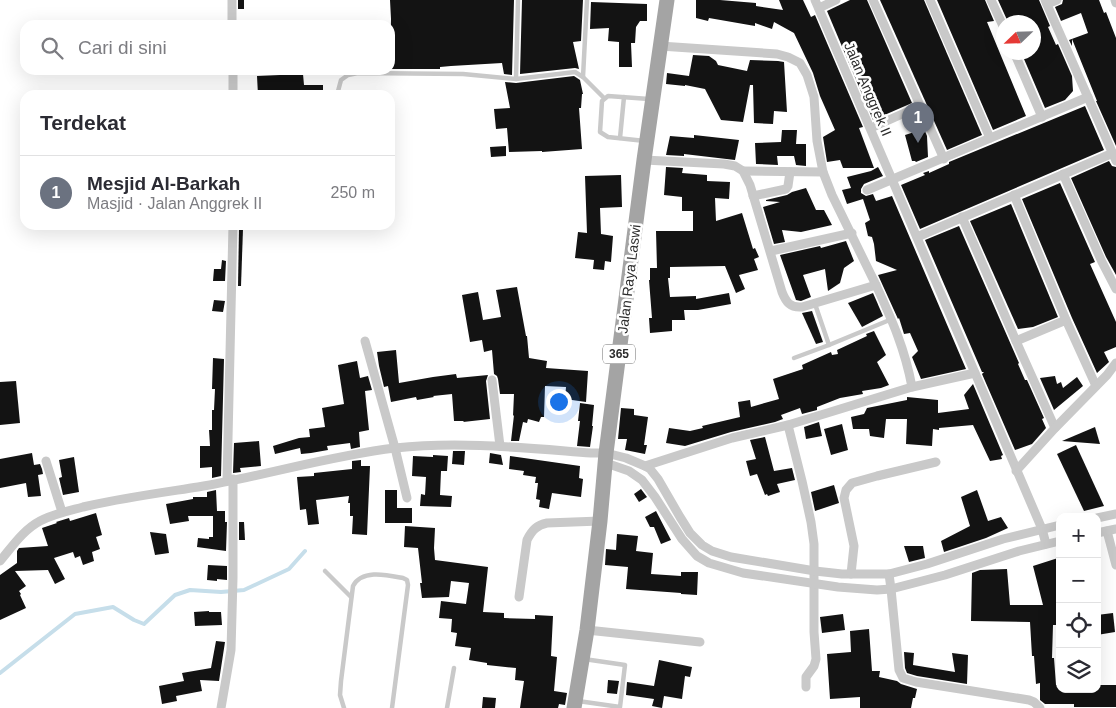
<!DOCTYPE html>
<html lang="id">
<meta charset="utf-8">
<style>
:root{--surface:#fff;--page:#f7f7f7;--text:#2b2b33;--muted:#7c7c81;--line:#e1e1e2;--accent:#0f766e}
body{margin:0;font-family:Helvetica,sans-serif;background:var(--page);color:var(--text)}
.controls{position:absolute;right:15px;bottom:15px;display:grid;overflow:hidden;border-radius:10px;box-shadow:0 5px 20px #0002}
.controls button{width:45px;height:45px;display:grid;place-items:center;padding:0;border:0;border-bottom:1px solid var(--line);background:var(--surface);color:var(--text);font:25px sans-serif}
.compass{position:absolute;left:996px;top:15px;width:45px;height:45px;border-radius:50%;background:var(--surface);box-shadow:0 5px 20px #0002;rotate:247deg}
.you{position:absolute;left:558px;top:401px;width:18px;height:18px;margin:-12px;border:4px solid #fff;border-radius:50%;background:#1a73e8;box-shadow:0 0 0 8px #1a73e833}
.badge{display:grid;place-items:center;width:32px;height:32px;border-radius:50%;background:var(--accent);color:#fff;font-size:16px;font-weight:700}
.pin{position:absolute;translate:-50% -41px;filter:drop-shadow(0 1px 2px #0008)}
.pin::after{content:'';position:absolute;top:26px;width:18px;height:15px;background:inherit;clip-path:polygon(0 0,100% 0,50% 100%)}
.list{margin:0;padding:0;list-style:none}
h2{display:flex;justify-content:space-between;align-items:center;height:65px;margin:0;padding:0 20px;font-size:21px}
h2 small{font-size:16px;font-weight:400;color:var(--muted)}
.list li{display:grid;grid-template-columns:32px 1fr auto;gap:15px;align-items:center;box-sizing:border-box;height:75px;padding:0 20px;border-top:1px solid var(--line)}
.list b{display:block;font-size:19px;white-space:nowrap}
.list p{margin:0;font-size:16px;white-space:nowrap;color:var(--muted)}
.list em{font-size:16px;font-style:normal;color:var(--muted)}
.icon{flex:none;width:28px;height:28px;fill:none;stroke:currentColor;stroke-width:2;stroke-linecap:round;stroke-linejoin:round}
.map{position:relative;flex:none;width:1116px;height:708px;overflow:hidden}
.search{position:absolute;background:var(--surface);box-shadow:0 5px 20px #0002;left:20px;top:20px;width:375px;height:55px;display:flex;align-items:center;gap:12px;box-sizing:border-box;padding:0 18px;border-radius:15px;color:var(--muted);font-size:19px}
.panel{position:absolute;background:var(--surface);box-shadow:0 5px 20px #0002;left:20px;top:90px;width:375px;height:140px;border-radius:15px}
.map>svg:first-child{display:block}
</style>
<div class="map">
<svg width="1116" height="708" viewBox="0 0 1116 708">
<rect width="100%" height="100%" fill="#fff"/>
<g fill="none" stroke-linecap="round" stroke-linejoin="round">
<!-- stream -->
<polyline stroke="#c6deea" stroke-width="4" points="0,673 75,614 113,607 134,620 144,624 175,595 190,590 221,592 244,590 289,569 305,551"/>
</g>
<!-- building -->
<g fill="#131313">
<rect x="238" y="0" width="6" height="9"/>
<polygon points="390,0 514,0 512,75 504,74 502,63 451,66 440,67 440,69 390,69 391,19"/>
<polygon points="522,0 583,0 581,41 573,42 579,69 575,68 520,74"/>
<polygon points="696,0 720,0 756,3 756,6 783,10 779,0 803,0 811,17 815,15 863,127 859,128 874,168 843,168 840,160 827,162 823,137 835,130 820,96 813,73 794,33 774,22 772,29 755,23 755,26 709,18 708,21 696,18"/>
<polygon points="850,0 867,0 912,103 873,120 827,11"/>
<polygon points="880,0 924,0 982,135 947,150"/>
<polygon points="937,0 985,0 994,21 987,22 1026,116 993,130"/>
<polygon points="998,0 1039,0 1050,26 1048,27 1056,45 1058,44 1072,76 1073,91 1065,100 1045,108 1021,52 1034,52 1034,22 1008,22"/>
<polygon points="1063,0 1099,0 1104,13 1106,12 1116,38 1116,146 1096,101 1097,101 1072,39 1072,46 1069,40 1088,33 1081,13 1061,21 1055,7 1062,4"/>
<polygon points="591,2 647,4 647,21 640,21 636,27 635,43 631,43 632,67 619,67 619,42 608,41 609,28 590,29"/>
<polygon points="693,55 709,56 716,61 718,65 747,71 750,60 778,61 784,62 787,112 774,111 773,124 754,123 753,85 750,85 743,122 721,120 705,89 685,85 685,86 666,84 667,73 689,76"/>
<polygon points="303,74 304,85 323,85 323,95 258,95 257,76"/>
<polygon points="574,76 580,80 583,94 582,94 581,108 579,108 582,149 542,152 542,151 509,152 507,128 496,129 494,109 510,108 505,82 516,83"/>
<polygon points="1085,106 1104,150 920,229 901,185 925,175 923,173 929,171 929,173 949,164 949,162"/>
<polygon points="924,129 927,136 928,157 916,162 915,161 912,161 905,135"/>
<polygon points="782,130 797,130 796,144 806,144 806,166 796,165 794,156 777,156 778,165 756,164 755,143 781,142"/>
<polygon points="694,135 739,140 735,160 684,154 684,156 666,155 670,136 694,138"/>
<polygon points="506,146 506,156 491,157 490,147"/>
<polygon points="1109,161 1112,166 1116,167 1116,275 1106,257 1071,178"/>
<polygon points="666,167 683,168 682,173 707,175 707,181 730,182 729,199 715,198 716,221 742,213 753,249 755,248 759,257 754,259 758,270 739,275 745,289 736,293 725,266 670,267 670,278 668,278 670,297 696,296 696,299 729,293 731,304 698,310 684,310 685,320 672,320 672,331 650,333 649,318 652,318 649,280 650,280 650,268 657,268 656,231 693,231 693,211 682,211 682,197 664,195"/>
<polygon points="878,167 883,176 864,184 861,189 861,193 866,196 873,194 876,201 892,196 966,369 921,379 912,357 918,351 910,333 904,334 899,318 898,319 878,275 897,270 876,261 874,244 872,237 868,236 865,223 870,220 863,199 847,204 842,190 851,188 847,177 871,171"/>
<polygon points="621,175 622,207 600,208 601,234 613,236 611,262 605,261 604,270 593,269 594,260 575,258 578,232 587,233 585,176"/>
<polygon points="1060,183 1095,262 1090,264 1116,322 1116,347 1104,352 1109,362 1097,373 1072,318 1022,199"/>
<polygon points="806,188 816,210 824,210 832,225 801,232 782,230 785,242 774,244 763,207 780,202 766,201 766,200 787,195 792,192"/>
<polygon points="1011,204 1058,317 1033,327 1018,329 970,221"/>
<polygon points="959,226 1019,363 1018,364 1025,380 1027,380 1044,418 1042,419 1046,428 1032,444 1015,450 982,374 984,372 982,372 925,240"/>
<polygon points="239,229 243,229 241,286 238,286"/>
<polygon points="846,241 854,261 844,268 840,283 828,291 825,269 803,275 811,297 801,301 796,300 780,255 820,246 821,248"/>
<polygon points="222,260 226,261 225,281 213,281 214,269 221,269"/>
<polygon points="517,287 526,336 527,336 529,358 547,361 546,368 588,371 586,402 565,399 566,387 545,386 544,417 541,417 539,422 528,419 527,423 523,422 519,441 511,441 514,415 513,416 514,394 500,394 498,379 497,376 494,374 492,350 484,352 482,340 470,342 462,295 478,292 483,320 501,317 496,290"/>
<polygon points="873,293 883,316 862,327 848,303"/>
<polygon points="214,300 225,301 223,312 212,311"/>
<polygon points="812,311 823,342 816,344 802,313"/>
<polygon points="874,331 886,355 877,362 889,385 881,388 862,391 863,394 840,398 817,407 817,410 802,414 800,408 781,415 783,419 775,422 731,432 685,446 666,443 669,428 690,431 703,428 702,426 740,417 738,402 750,400 751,407 779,399 773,379 803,369 802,365 831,352 832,355 838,354 837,350 867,336 866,334"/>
<polygon points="396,350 399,383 433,377 456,374 457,378 488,375 486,381 490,419 463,422 464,421 454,421 452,394 433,396 434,397 417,400 416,397 391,402 388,386 384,387 379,366 377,352"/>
<polygon points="213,358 224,359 221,476 212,478 212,467 200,468 200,446 210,446 209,430 212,430 212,410 214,410 215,389 212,389"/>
<polygon points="357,361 360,378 368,376 372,390 365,391 369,430 359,432 360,447 351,449 350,443 327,446 328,450 311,453 301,454 300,448 275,454 273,446 299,438 310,437 309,429 325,427 322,408 344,404 338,365"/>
<polygon points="1055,376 1057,384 1061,382 1063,388 1077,377 1083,386 1054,410 1040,378"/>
<polygon points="16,381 20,423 0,425 0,382"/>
<polygon points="973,384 1003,455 1001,456 1002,459 990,461 973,425 939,428 939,430 933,429 932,446 906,444 907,419 886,419 884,438 870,436 869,429 853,429 851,417 864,414 867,408 907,400 907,397 938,400 938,413 969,409 964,395"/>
<polygon points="580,403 594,405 592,426 593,426 590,447 577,446 580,421 578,421"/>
<polygon points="621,408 634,409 634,415 648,417 644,445 647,445 645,454 625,450 627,439 618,439"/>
<polygon points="819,422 822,436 806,439 804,427"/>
<polygon points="842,424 848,450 831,455 824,429"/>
<polygon points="1095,427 1100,444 1062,441"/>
<polygon points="765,437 774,471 792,468 795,480 777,484 780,492 768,496 767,494 765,495 757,474 750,476 746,461 756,459 750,440"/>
<polygon points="259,441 261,466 240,468 241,472 233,473 234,443"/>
<polygon points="1076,445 1104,506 1084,511 1057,454"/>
<polygon points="453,451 465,451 464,465 452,464"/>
<polygon points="32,453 34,465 40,464 42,469 43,474 38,475 41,496 28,497 26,483 0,488 0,459"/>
<polygon points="490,453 501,455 503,465 489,463"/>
<polygon points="433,455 448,456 447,471 441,471 440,495 452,496 451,507 420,506 421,494 425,495 426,477 412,476 413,456 433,457"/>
<polygon points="510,456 580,466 579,478 583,479 581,497 552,493 549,509 539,507 540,500 536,499 538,483 535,483 536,477 523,475 524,471 509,469"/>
<polygon points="74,457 79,492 63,495 59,478 62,477 59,460"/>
<polygon points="361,460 361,466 370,466 367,535 352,534 353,516 350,516 350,503 348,503 349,496 316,500 319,524 308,525 306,509 300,510 297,477 314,476 314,473 352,469 352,461"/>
<polygon points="834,485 839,503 815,511 811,492"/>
<polygon points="641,489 647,497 639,502 634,494"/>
<polygon points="216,490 217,511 225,511 225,522 227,522 226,551 197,547 198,538 209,539 209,537 213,537 213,516 188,516 189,521 170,524 166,504 193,499 193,497 207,497 207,492"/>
<polygon points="385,490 397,490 397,508 412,508 412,523 385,523"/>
<polygon points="977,490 988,521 1001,517 1008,528 986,538 944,552 941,541 970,526 961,497"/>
<polygon points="656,511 671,540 661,544 654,527 650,527 645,517"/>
<polygon points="96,513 102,535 96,537 100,549 92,552 94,561 83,565 80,556 75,558 73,552 54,558 65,579 55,584 48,570 15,571 26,586 19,591 21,594 20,595 26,608 0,620 0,575 17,563 17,551 19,548 48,546 42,528 57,523 56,522 69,518 70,521"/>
<polygon points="239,522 244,522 245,540 239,540"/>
<polygon points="405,526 435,528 434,548 435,560 488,567 483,612 504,613 504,618 535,619 535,615 553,616 551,656 557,657 554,691 567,693 565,705 559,704 558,708 520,708 524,681 515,680 516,668 487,665 487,663 469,660 471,648 455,646 457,633 451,632 452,619 439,618 441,601 466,604 469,583 451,581 449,597 422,598 420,583 422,583 418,548 404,547"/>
<polygon points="150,532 166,534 169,553 155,555"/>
<polygon points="617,534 638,536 636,551 653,553 651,574 681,576 681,572 698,572 697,595 681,594 681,593 626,589 628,567 605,565 606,549 616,550"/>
<polygon points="904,546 923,546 925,558 909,562"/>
<polygon points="1058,558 1060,570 1060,625 1053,625 1052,658 1054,658 1056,685 1060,685 1060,689 1097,689 1097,685 1116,685 1116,707 1074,707 1074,704 1045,704 1040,700 1040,683 1036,684 1034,656 1032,656 1030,622 971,621 972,573 980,570 1007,569 1010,605 1043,605 1033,566"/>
<polygon points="208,565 227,566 227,580 217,579 217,581 207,580"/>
<polygon points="209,611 209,612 221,612 222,625 195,626 194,612"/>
<polygon points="1113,613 1115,632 1097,635 1097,615"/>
<polygon points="843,614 845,630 822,633 820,617"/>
<polygon points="869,629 872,671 880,671 879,677 897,681 901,684 917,689 915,698 913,698 911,708 860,708 860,697 830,699 827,654 851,652 850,631"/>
<polygon points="216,641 225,642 219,681 200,680 202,691 176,696 177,701 162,704 159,686 184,681 182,673 211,668"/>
<polygon points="904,652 914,653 913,665 955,672 952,653 968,655 967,684 917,676 907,673 905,668"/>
<polygon points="659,660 692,667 690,677 685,676 682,699 664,696 662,708 652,706 654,699 626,695 627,682 654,686"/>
<polygon points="608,680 619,681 617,694 607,693"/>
<polygon points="483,697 496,698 495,708 482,708"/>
</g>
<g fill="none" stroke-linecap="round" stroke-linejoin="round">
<!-- service -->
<g stroke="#c9c9c9" stroke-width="4.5">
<polyline points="583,77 587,0"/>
<polyline points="516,79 518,0"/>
<polyline points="337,95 341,80 348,75 358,73 463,74 516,79 575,72 583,77 604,98"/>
<polyline points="620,138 624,97"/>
<polyline points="645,141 608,137 600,132 602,101 608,96 649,99"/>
<polyline points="815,304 829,345"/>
<polyline points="794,358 829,345 892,319"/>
<polyline points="325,571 351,597"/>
<polyline points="578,701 620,707 625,665 584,659"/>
<path d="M344,708l-4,-13 1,-14 12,-95c9,-17 34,-11 50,-8l4,2 1,5 -16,123"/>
<polyline points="447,708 454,668"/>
</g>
<!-- minor -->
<g stroke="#c9c9c9" stroke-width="9">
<polyline points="232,0 232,25"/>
<polyline points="815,0 1042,529 1046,544"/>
<polyline points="873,0 944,159"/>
<polyline points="930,0 990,138"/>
<polyline points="991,0 1004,28"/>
<polyline points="1045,0 1116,161"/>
<polyline points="1115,0 1116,3"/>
<polyline points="1047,4 1057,0"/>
<polyline points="819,8 836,0"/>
<polyline points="660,46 777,54 788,57 800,63 807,75 814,97 817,141 823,172 832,195 876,285"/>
<polyline points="1014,52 1042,117"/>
<polyline points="233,70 233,95"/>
<polyline points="871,128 920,106"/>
<path d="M644,160l80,4 11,2 8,5 7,14 32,107c4,10 8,16 20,15l74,-22c16,35 29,64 36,102l-124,38 -56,13 -87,28"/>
<polyline points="743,171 823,172"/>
<polyline points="1063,174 1102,262 1116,289"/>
<polyline points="867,190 1088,97"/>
<polyline points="1014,195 1066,320"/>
<polyline points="753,196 786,189 788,186 790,172"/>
<polyline points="962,217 1016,341 1066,320 1096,386"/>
<polyline points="917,237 1113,153"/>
<polyline points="771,251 852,233"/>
<polyline points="365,341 395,448 407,498"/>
<polyline points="1016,341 1055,428"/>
<polyline points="492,380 500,446"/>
<polyline points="912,387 975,373"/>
<polyline points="788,425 802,481 811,522 814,544 814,632 816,659 814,666 806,677 806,687"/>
<polyline points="46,461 62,512"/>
<polyline points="603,462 629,471 642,480 655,497 682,539 697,556 709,563 743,573 838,587 877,590 891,589 945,575 1019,551 1060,541"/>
<polyline points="1016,471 1055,428 1107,375 1116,363"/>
<polyline points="227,481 233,225"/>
<polyline points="1097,518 1116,514"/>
<polyline points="1107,531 1116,565"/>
<polyline points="1097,533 1116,529"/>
<path d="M0,561c12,-14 23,-31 40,-40 13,-7 28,-10 43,-14 38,-9 76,-14 115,-20 66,-11 130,-31 197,-39 65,-7 130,0 196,5h15l20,5 19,8 5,3 8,10 22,38 10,16 12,12 10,6 19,6 84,14 27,3h47l38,-10 76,-25 57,-14"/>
<polyline points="851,574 854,546 844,498 846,490 852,483 877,476 936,462"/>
<polyline points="889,574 891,589 899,670 903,678 916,682 1029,700 1034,702 1040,708"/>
<path d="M519,597l8,-57c5,-10 10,-15 20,-17l53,-2"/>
<polyline points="587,630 700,642"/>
<polyline points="221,708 231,650 233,578 233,479"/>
</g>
<!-- primary -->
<polyline stroke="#a4a4a4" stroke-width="15" points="574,708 587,630 600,521 606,453 644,160 667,0"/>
</g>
<g text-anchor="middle" stroke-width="5" stroke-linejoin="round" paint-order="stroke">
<!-- shield labels -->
<rect fill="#fff" stroke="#6b6b6b" stroke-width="1" x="603" y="344.5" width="32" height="19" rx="4"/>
<g font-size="12" font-weight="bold" fill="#2c2c2c">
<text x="619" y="358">365</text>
</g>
<!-- street labels -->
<g font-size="14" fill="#2c2c2c" stroke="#fff">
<text transform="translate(868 89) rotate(67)" y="5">Jalan Anggrek II</text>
<text transform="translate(629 279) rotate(-83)" y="5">Jalan Raya Laswi</text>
</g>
</g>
</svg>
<div class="controls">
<button>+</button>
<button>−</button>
<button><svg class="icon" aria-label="locate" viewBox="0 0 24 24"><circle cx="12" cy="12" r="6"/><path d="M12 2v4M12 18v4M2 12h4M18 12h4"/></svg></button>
<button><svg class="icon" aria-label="layers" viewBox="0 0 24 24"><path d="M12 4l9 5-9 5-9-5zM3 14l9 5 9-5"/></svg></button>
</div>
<svg class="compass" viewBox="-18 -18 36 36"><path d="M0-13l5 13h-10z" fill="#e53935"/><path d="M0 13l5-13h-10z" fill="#7c7c81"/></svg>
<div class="you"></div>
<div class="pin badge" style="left:918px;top:143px;background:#6b7280">1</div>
<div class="search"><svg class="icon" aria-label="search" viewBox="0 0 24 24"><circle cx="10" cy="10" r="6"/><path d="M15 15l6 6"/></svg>Cari di sini</div>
<section class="panel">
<h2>Terdekat<small></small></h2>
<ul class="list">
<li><span class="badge" style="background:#6b7280">1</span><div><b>Mesjid Al-Barkah</b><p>Masjid · Jalan Anggrek II</p></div><em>250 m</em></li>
</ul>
</section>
</div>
